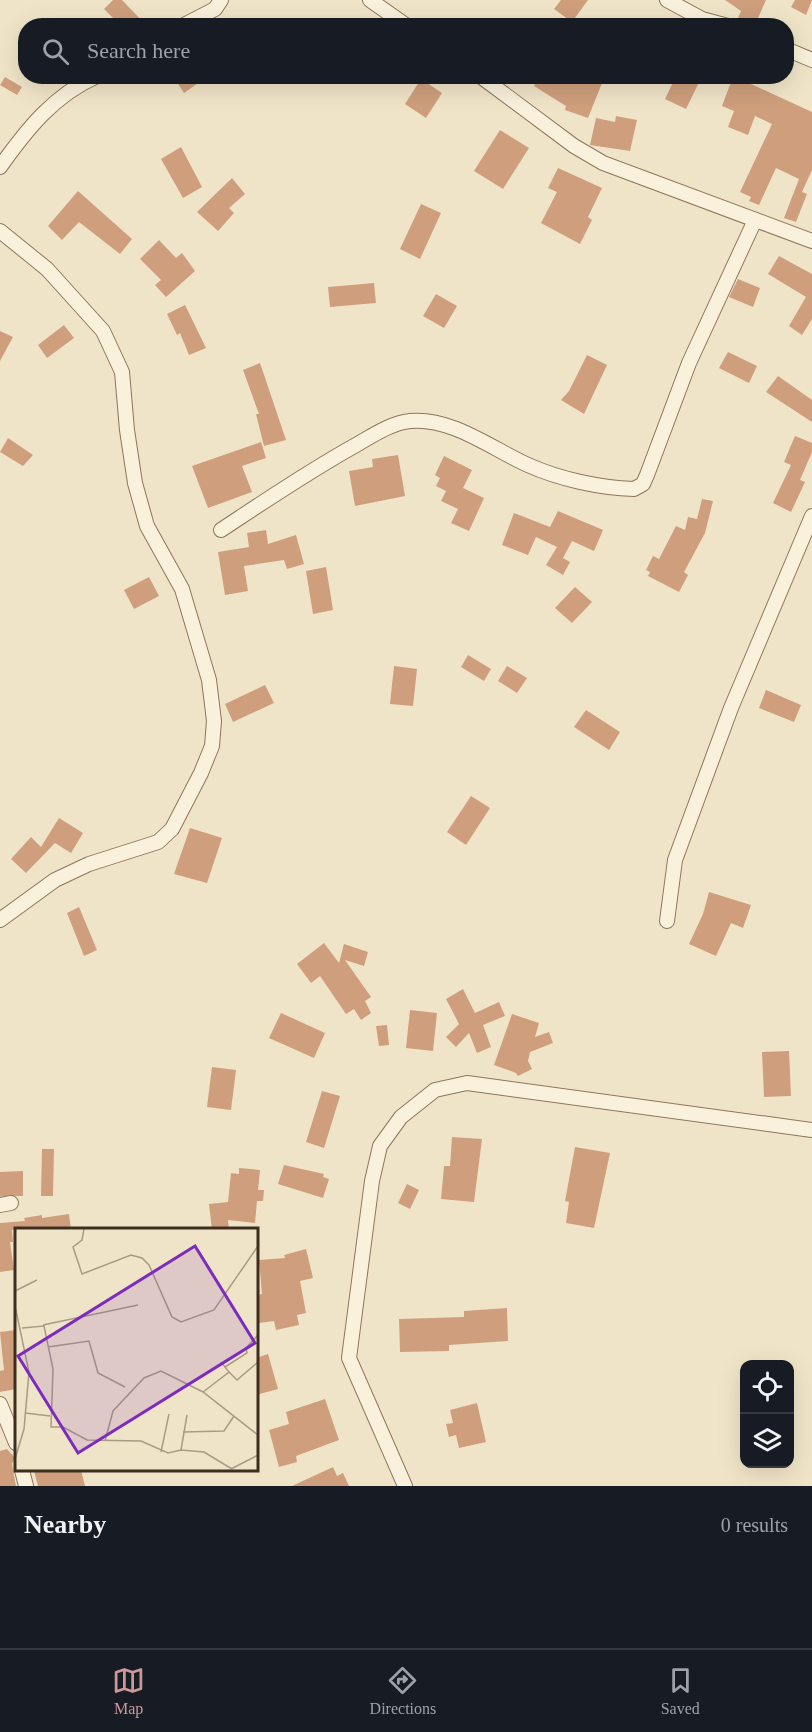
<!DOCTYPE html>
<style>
:root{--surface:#171b24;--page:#242831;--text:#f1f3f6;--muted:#9ea1a6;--line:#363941;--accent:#cc999b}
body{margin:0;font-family:"Times New Roman",serif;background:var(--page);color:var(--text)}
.controls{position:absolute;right:18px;bottom:18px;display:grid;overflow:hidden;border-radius:12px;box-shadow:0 6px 24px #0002}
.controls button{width:54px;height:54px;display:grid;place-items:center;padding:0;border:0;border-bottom:2px solid var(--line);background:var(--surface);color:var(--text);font:30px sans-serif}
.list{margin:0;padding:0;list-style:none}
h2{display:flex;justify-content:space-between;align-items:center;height:78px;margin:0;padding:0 24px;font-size:26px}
h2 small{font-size:20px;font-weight:400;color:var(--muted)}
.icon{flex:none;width:33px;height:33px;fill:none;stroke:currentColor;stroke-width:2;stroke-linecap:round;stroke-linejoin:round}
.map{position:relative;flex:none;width:812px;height:1486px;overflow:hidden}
.search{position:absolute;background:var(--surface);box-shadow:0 6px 24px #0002;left:18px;right:18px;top:18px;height:66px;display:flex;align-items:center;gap:15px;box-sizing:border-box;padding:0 21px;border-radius:24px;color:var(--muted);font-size:22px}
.sheet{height:162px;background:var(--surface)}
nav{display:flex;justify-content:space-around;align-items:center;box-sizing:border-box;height:84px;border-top:2px solid var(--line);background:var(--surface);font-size:16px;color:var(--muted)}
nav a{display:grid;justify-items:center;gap:3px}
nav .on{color:var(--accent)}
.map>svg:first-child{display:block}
</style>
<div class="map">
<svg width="812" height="1486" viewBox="0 0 812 1486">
<rect width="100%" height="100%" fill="#f0e4c8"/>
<!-- building -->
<g fill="#cf9f7d">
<polygon points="113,0 122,0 147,26 121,26 104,9"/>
<polygon points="561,0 588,0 572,22 554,9"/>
<polygon points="725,0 766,0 755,25 738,18 741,11"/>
<polygon points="795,0 812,0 806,15 791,7"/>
<polygon points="173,76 208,76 184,93"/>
<polygon points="540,76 586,76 602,83 588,118 565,110 566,106 534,86"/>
<polygon points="676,76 702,76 686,109 665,99"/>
<polygon points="742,76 754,76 751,84 812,112 812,170 802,192 807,194 796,222 784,218 799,179 776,168 759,205 749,201 751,197 740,192 772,124 755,116 748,135 728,127 734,111 722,106 733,77 741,80"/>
<polygon points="5,77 22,87 17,95 0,85"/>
<polygon points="421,79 442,93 426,118 405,104"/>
<polygon points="616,116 637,120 630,151 590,145 596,118 615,122"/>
<polygon points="500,130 529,148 503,189 474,171"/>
<polygon points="181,147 202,187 183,198 161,159"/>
<polygon points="558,168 602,188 588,217 592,220 580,244 541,223 557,192 548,188"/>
<polygon points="232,178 245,194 229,208 234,213 218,231 197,212"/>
<polygon points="78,191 132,239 120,254 79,222 62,240 48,226"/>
<polygon points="421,204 441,213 420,259 400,249"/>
<polygon points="159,240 176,258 182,253 195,271 166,297 155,285 161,280 140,259"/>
<polygon points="779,256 812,274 812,319 802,335 789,326 806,297 768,274"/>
<polygon points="738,279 760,288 753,307 729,297"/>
<polygon points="374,283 376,303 330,307 328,287"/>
<polygon points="436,294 457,306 444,328 423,316"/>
<polygon points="185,305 206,348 189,355 180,333 177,335 167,314"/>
<polygon points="64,325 74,338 47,358 38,345"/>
<polygon points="0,331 13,337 0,361"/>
<polygon points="728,352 757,366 749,383 719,368"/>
<polygon points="587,355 607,365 584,414 561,400 569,391"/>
<polygon points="260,363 286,440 264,446 256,414 259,414 243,370"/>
<polygon points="778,376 812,400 812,422 766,392"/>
<polygon points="795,436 812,443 812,452 800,480 805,482 791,512 773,503 791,465 784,462"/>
<polygon points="8,438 33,455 23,466 0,452"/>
<polygon points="261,442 266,458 242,466 252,492 208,508 192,466"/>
<polygon points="398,455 405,496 355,506 349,471 373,467 372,459"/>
<polygon points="444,456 472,470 463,488 484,498 469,531 451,523 458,509 441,501 446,491 436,486 440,478 435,475"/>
<polygon points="702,499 713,501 705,533 684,572 688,575 679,592 648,576 650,572 646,570 653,556 659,559 676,526 685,530 688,517 697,519"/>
<polygon points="558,511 603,530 594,551 572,541 563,558 570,562 563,575 546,565 557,547 536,537 528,555 502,545 514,513 550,527"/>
<polygon points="266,530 268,544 296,535 304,564 287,569 284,560 244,566 248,591 225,595 218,552 249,547 247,533"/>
<polygon points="326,567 333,610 313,614 306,571"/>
<polygon points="149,577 159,596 134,609 124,590"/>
<polygon points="575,587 592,602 572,623 555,608"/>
<polygon points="468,655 491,669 484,681 461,667"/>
<polygon points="394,666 417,669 413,706 390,704"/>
<polygon points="507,666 527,678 517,693 498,681"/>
<polygon points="265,685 274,703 233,722 225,704"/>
<polygon points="766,690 801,705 794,722 759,708"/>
<polygon points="586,710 620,732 609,750 574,727"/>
<polygon points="471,796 490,808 466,845 447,832"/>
<polygon points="59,818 83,833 71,853 55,843 26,873 11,859 31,837 41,847"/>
<polygon points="190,828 222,838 207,883 174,874"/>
<polygon points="709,892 751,905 743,928 731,923 716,956 689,944 703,914"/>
<polygon points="79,907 97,950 84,956 67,913"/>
<polygon points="324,943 339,963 344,944 368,952 364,966 345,960 371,997 365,1001 371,1013 361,1020 354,1009 346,1014 320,976 311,983 297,964"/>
<polygon points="463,989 475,1013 499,1002 505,1016 483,1025 491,1047 477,1053 469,1033 456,1047 446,1037 459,1024 446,999"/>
<polygon points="410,1010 437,1013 433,1051 406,1048"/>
<polygon points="281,1013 325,1033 314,1058 269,1038"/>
<polygon points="512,1014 539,1023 535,1037 549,1032 553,1043 530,1052 528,1061 532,1069 518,1076 516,1073 494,1065"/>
<polygon points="387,1025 389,1045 379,1046 376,1026"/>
<polygon points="789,1051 791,1096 764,1097 762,1052"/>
<polygon points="212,1067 236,1070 231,1110 207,1107"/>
<polygon points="322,1091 340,1096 324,1148 306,1142"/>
<polygon points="452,1137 482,1139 474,1202 441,1199 444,1166 450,1166"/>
<polygon points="575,1147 610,1153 594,1228 566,1223 569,1202 565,1201"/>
<polygon points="42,1149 54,1149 53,1196 41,1196"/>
<polygon points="284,1165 324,1174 323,1177 329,1179 323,1198 278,1184"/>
<polygon points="239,1168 260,1170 258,1190 264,1190 263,1201 257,1201 255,1223 228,1220 229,1230 212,1230 209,1204 228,1202 231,1173 239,1174"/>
<polygon points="23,1171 23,1196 0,1196 0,1172"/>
<polygon points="407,1184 419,1190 410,1209 398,1203"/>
<polygon points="69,1214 71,1230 12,1230 13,1242 10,1242 14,1270 0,1272 0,1223 25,1221 24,1218 42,1215 42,1218"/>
<polygon points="306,1249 313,1278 300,1281 306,1313 297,1315 299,1325 276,1330 274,1321 259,1323 256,1295 262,1294 259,1260 285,1258 284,1255"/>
<polygon points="507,1308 508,1341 449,1345 449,1351 400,1352 399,1319 464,1317 464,1311"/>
<polygon points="16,1330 16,1389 0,1392 0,1371 4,1370 0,1332"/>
<polygon points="268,1354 278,1389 256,1395 256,1358"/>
<polygon points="325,1399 339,1440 296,1456 297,1462 279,1467 269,1430 289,1424 286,1412"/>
<polygon points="477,1403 486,1442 459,1448 456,1435 449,1437 446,1424 453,1423 450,1410"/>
<polygon points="7,1449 15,1458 12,1464 16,1486 0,1486 0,1451"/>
<polygon points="333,1467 337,1476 343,1473 349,1486 292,1486"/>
<polygon points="42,1470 81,1470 85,1486 38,1486 34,1471"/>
</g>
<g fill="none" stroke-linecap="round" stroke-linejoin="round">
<defs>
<g id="minor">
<polyline points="370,0 407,26"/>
<polyline points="667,0 702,19 728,26"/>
<polyline points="182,26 215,9 221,0"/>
<polyline points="786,49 812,60"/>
<polyline points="480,76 574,146 603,163 812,241"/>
<path d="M0,167c27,-38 54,-72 97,-91"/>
<polyline points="0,231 47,269 103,331 122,372 127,430 135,483 147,526 182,589 209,680 214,721 212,746 201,773 172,829 158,842 89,864 55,880 0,920"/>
<path d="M221,530c44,-29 88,-59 135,-85 16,-9 35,-22 54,-24 42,-4 82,28 118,44 31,14 72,23 106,24l9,-5 4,-9 42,-112 66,-143"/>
<polyline points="667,921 675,860 731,708 812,516"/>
<polyline points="0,1205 11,1203"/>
<polyline points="0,1404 16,1443"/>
<polyline points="22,1470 26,1486"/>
<polyline points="405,1486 349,1358 372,1181 380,1146 401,1117 435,1090 467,1083 812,1130"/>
</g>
</defs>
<!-- minor casing -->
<use href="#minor" stroke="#8d765c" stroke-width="16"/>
<!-- minor -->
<use href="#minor" stroke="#faf1dc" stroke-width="14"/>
</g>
<!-- overview -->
<g transform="translate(15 1228)">
<rect width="243" height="243" fill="#f0e4c8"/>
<path fill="none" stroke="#a89b85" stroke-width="1.5" d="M69,1l-2,11 -9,7 9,27 49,-19 11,3 7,7 23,52 9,5 33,-12 44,-64M0,63l22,-11M0,78l14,66 -5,57 -9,30M28,97l95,-20M7,100l22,-2 9,43 -2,58h12l24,13 54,1 27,12 13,-3 23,2 28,17M33,119l41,-6 9,32 27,14M210,139l22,-14 -1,-5 12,-13M214,144l8,8 21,-18M188,164l26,-20 -8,-10M10,185l25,3M168,204l41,-1 10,-15M90,213l8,-30 31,-33 17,-7 42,21 55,43M166,222l6,-35M146,224l8,-38M216,241l27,-14"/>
<path fill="#7b2cbf" fill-opacity="0.15" stroke="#7b2cbf" stroke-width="3" d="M180,18l60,97 -177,110 -60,-97z"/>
<rect width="243" height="243" fill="none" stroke="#3d2e20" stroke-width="3"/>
</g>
</svg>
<div class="controls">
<button><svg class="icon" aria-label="locate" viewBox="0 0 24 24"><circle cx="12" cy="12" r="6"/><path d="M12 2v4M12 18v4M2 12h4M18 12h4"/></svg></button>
<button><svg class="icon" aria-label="layers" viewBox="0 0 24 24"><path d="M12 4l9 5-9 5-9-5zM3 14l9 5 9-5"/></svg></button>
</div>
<div class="search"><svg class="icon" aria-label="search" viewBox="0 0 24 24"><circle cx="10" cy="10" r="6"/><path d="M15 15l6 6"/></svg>Search here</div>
</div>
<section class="sheet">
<h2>Nearby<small>0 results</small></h2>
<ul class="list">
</ul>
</section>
<nav>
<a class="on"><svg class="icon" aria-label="map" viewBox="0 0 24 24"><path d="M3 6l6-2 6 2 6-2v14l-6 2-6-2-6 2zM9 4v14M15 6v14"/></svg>Map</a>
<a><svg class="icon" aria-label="directions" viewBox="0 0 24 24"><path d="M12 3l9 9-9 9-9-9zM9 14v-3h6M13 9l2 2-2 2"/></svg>Directions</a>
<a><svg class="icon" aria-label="saved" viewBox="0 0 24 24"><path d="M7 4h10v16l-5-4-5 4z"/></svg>Saved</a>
</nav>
